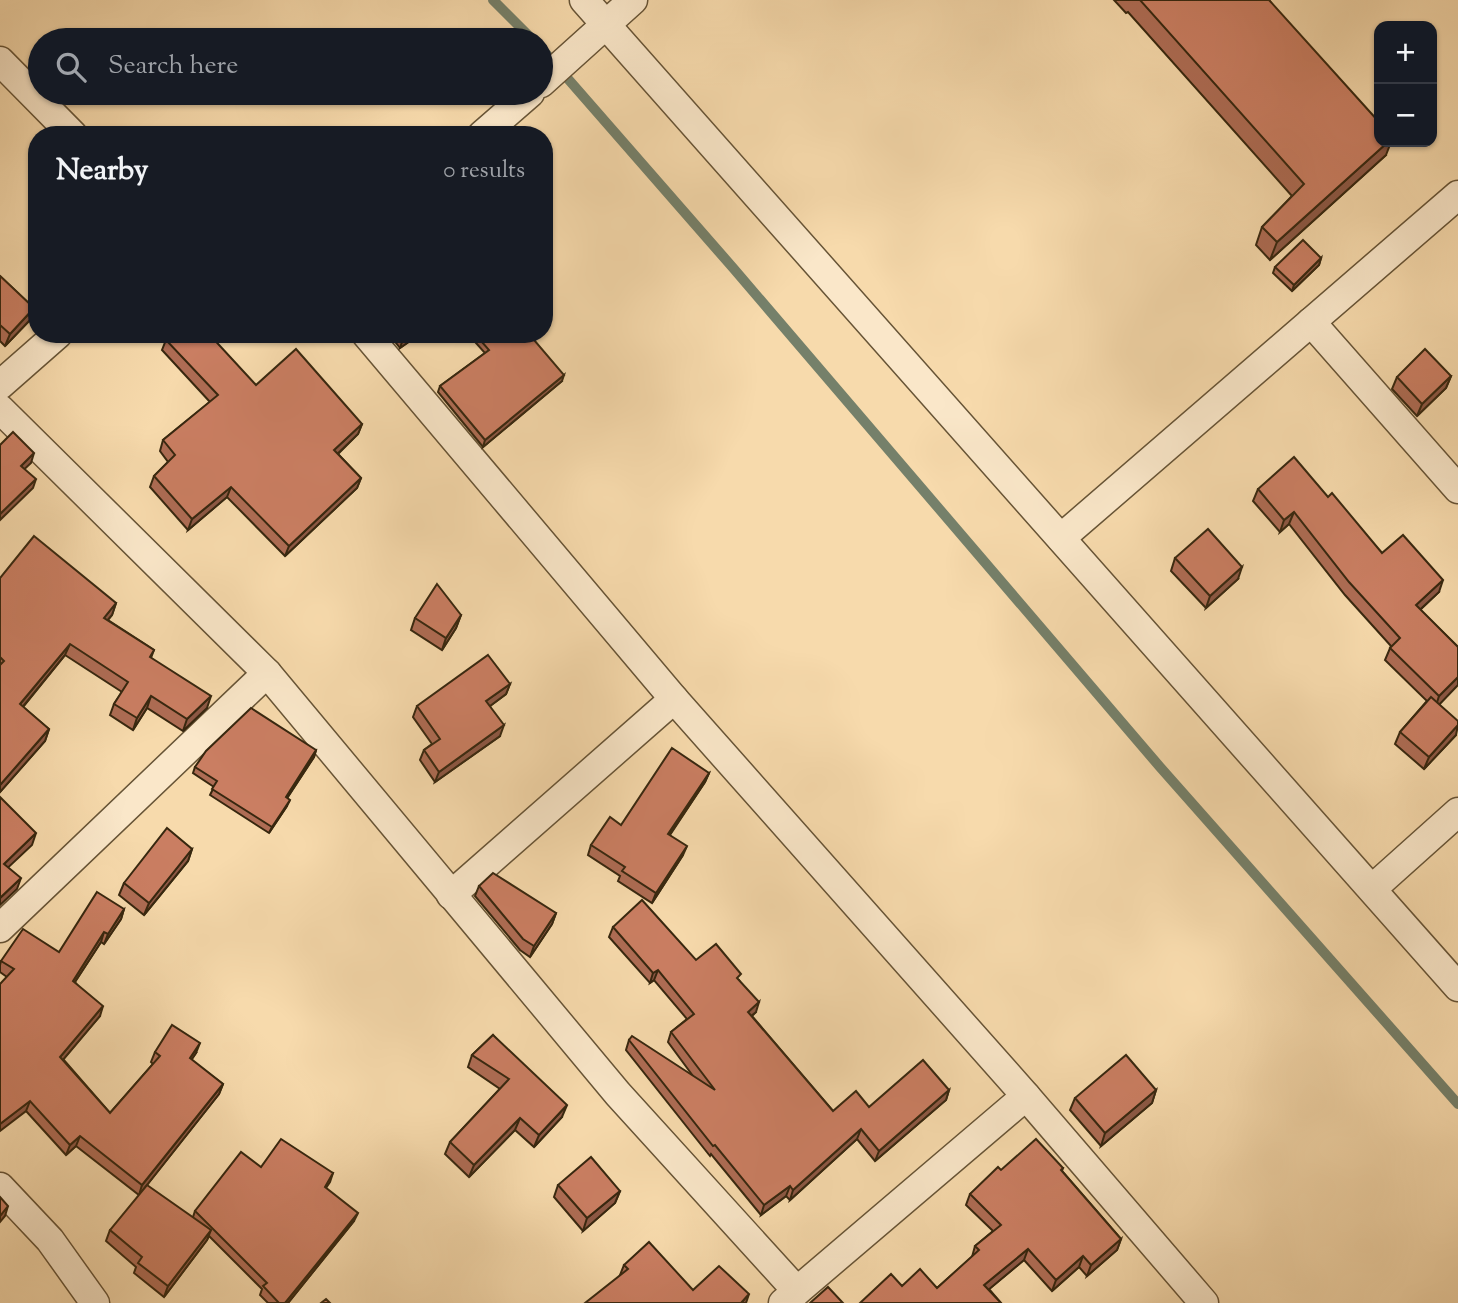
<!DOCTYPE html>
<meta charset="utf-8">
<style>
:root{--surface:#171b24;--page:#242831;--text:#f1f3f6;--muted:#9ea1a6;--line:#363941}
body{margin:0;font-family:"Sorts Mill Goudy",serif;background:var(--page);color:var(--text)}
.controls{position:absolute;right:21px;top:21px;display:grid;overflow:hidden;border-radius:14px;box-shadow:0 2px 5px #0004}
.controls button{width:63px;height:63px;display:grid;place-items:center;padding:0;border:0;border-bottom:2px solid var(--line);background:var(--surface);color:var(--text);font:35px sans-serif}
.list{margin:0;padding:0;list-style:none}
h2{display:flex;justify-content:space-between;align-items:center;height:91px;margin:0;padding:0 28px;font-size:30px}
h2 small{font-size:23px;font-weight:400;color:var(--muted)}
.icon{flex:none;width:38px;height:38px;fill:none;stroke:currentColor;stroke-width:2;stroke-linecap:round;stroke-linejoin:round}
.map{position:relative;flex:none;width:1458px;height:1303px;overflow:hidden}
.search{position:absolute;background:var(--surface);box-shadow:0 2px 5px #0004;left:28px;top:28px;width:525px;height:77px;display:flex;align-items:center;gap:18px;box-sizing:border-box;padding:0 24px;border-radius:38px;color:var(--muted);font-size:26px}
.panel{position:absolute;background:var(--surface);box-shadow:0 2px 5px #0004;left:28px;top:126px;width:525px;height:217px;border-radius:28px}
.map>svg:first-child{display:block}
</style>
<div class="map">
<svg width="1458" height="1303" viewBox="0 0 1458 1303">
<rect width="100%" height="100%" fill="#f7daac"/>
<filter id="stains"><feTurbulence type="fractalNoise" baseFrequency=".00286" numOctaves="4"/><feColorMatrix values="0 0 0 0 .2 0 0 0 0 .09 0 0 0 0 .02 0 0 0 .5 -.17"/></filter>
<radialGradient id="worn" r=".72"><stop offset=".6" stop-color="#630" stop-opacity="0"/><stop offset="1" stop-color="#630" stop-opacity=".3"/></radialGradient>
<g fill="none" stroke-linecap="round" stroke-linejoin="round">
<!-- stream -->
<g stroke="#75806a" stroke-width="10">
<polyline points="493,0 533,40"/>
<polyline points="541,48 734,269 1160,767 1458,1104"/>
</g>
<defs>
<g id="minor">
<polyline points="584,0 1458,987"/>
<polyline points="0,61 73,135"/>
<polyline points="541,83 633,0"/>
<polyline points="482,135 530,93"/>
<polyline points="1311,322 1458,489"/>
<polyline points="366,334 674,699 1026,1096 1204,1303"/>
<polyline points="0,385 58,334"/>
<polyline points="0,409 267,673 618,1094 797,1291"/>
<polyline points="1061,538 1458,195"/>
<polyline points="1372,889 1458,812"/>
<polyline points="451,895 674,699"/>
<polyline points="0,928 267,673"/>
<polyline points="0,1187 50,1240 95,1303"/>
<polyline points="783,1303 1026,1096"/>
</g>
</defs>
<!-- minor casing -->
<use href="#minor" stroke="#675436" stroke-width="31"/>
<!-- minor -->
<use href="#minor" stroke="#fae7c9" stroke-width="28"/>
</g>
<!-- wall -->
<g fill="#ae6c54" stroke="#37270f" stroke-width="2">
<polygon points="1114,0 1269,0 1386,155 1270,260 1256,245 1262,227 1292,196 1128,12 1126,13"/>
<polygon points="1321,258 1319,265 1292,291 1273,273 1275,267"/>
<polygon points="0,276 34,308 30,320 5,346 0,341"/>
<polygon points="389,334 420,334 400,348"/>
<polygon points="468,334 529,334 562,381 483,447 438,392 440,386 485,353"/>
<polygon points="166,340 256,385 362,424 358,434 338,454 361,478 357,488 285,556 227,497 188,530 150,487 154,476 168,462 160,451 163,440 210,402 162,350"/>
<polygon points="1451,376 1446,388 1417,416 1392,389 1397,377"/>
<polygon points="1258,489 1328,497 1382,553 1439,592 1420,610 1458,647 1439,704 1456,735 1424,769 1395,744 1400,732 1427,701 1385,660 1391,646 1345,595 1289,524 1280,532 1253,501"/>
<polygon points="1175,558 1238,579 1206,608 1171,571"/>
<polygon points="0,578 116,603 112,615 108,620 154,650 151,658 207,708 183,731 147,708 133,730 110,715 114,704 122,692 65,655 23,707 49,729 45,741 0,792"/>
<polygon points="461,615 456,628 442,650 411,630 415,618"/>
<polygon points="510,684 506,694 490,706 500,736 435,782 420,760 424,750 432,744 413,717 417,706"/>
<polygon points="316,750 314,757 287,798 287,806 269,833 210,795 214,787 193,773 195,767"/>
<polygon points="709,773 705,782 670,835 683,855 652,903 618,881 620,876 588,855 591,845 621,825"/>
<polygon points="192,849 188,861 144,915 119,895 124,883"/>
<polygon points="479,886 556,913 552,924 530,957 520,950 475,896"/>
<polygon points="124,909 121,919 104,944 101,942 75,982 100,1016 63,1059 110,1113 153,1064 151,1062 155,1052 196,1053 191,1060 223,1084 219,1094 139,1195 76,1146 66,1155 26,1111 7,977 0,972 0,965 1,961 59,952"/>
<polygon points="613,927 696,960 739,980 756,1012 752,1016 833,1111 869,1107 949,1090 946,1100 875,1161 857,1139 790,1200 786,1196 761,1215 711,1154 710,1156 626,1050 629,1040 693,1076 668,1042 671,1032 687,1019 654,980 650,983 609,937"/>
<polygon points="493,1035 562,1117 534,1147 515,1130 469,1177 445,1154 450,1142 500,1089 468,1067 472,1055"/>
<polygon points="1156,1090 1152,1103 1101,1146 1070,1110 1075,1098"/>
<polygon points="261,1167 333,1173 330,1182 326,1188 354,1221 288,1303 268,1303 260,1295 262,1289 209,1236 207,1240 164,1297 134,1273 136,1267 106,1241 110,1230 193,1217 195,1211"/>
<polygon points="1063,1168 1062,1171 1121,1239 1117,1250 1087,1276 1079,1267 1052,1291 1024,1260 989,1289 1001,1303 902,1286 937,1288 972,1257 975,1246 993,1231 966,1205 970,1194 1001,1170"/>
<polygon points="558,1185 620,1191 615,1203 583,1231 554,1197"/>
<polygon points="624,1265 693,1290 620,1275"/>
</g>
<!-- shaded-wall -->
<g fill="#8d5845" stroke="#37270f" stroke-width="2">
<polygon points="1388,142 1391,142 1386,155 1270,260 1277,242"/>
<polygon points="1321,258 1319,265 1292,291 1294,285"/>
<polygon points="34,308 30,320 5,346 10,334"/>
<polygon points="413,334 420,334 400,348 402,342"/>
<polygon points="564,375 562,381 483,447 485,440"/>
<polygon points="1451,376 1446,388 1417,416 1422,404"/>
<polygon points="362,424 358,434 330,461 334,450"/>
<polygon points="34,453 31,463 17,476 21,466"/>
<polygon points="361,478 357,488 285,556 289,546"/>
<polygon points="36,479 33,488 0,520 0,514"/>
<polygon points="231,487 227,497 188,530 192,519"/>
<polygon points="1294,512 1289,524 1280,532 1284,520"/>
<polygon points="1242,567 1238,579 1206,608 1210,596"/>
<polygon points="1443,580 1439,592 1411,618 1416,605"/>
<polygon points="116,603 112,615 100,629 104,618"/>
<polygon points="461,615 456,628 442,650 446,638"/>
<polygon points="70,644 65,655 16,715 20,704"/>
<polygon points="1458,677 1458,685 1435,709 1439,696"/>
<polygon points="510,684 506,694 482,712 486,701"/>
<polygon points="151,696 147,708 133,730 137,718"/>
<polygon points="211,696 207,708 183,731 187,719"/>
<polygon points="504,725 500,736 435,782 439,772"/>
<polygon points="1458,725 1456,735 1424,769 1429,757"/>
<polygon points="49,729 45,741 0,792 0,785"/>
<polygon points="316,750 314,757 284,803 286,797"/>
<polygon points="709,773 705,782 664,843 668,834"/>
<polygon points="290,800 287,806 269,833 272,827"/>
<polygon points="36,833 32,845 0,875 4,864"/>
<polygon points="687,846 683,855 652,903 656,893"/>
<polygon points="192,849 188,861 144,915 149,903"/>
<polygon points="21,878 17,889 0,905 0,898"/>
<polygon points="124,909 121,919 104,944 108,934"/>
<polygon points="556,913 552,924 530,957 534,946"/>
<polygon points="104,932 101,942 69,991 73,981"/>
<polygon points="658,970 654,980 650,983 653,973"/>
<polygon points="759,1002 756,1012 745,1021 748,1012"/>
<polygon points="103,1006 100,1016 57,1067 60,1057"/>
<polygon points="200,1043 196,1053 186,1068 190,1058"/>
<polygon points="223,1084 219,1094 139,1195 142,1185"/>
<polygon points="949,1090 946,1100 875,1161 879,1151"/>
<polygon points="1156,1090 1152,1103 1101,1146 1105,1133"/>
<polygon points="30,1101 26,1111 0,1131 0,1124"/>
<polygon points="567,1105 562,1117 534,1147 539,1135"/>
<polygon points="520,1118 515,1130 469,1177 474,1165"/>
<polygon points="861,1129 857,1139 790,1200 793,1190"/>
<polygon points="80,1136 76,1146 66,1155 70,1145"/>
<polygon points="790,1186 786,1196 761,1215 764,1205"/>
<polygon points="620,1191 615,1203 583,1231 587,1218"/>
<polygon points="8,1206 5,1216 0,1222 0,1216"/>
<polygon points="358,1213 354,1221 288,1303 285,1303"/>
<polygon points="211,1230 207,1240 164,1297 168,1286"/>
<polygon points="1121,1239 1117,1250 1087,1276 1091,1265"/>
<polygon points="1028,1249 1024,1260 981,1296 984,1285"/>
<polygon points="1083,1256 1079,1267 1052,1291 1056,1280"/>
<polygon points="749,1294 746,1303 741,1303"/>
</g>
<!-- building -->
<g fill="#ca7e62" stroke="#37270f" stroke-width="2">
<polygon points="1140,0 1269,0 1379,122 1379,142 1388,142 1277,242 1262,227 1304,184"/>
<polygon points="1303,240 1321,258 1294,285 1275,267"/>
<polygon points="0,276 34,308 10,334 0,325"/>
<polygon points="171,334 209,334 256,385 296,349 362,424 334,450 361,478 289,546 231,487 192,519 154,476 175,455 163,440 218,395 166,340"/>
<polygon points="396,334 413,334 402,342"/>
<polygon points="475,334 529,334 564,375 485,440 440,386 489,350"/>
<polygon points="1425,349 1451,376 1422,404 1397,377"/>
<polygon points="13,432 34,453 21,466 36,479 0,514 0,445"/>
<polygon points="1294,457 1328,497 1332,493 1382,553 1403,535 1443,580 1416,605 1458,647 1458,677 1439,696 1390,648 1400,638 1349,582 1294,512 1284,520 1258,489"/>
<polygon points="1208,529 1242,567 1210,596 1175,558"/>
<polygon points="34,536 116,603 104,618 154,650 150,657 211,696 187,719 151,696 137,718 114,704 128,682 70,644 20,704 49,729 0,785 0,665 4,661 0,657 0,578"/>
<polygon points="437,584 461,615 446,638 415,618"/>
<polygon points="488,655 510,684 486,701 504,725 439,772 424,750 440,739 417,706"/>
<polygon points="1431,697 1458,721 1458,725 1429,757 1400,732"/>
<polygon points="251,708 316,750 286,797 290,800 272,827 212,789 217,781 195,767 206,751"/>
<polygon points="672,748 709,773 668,834 687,846 656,893 622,871 625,867 591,845 610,817 621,825"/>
<polygon points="0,797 36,833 4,864 21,878 0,898"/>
<polygon points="167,828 192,849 149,903 124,883"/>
<polygon points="493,873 556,913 534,946 523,939 479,886"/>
<polygon points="97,892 124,909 108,934 104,932 73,981 103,1006 60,1057 110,1113 160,1056 155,1052 172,1025 200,1043 190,1058 223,1084 142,1185 80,1136 70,1145 30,1101 0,1124 0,984 14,969 1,961 23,929 59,952"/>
<polygon points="642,900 696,960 716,944 741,974 737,978 759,1002 748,1012 833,1111 856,1091 869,1107 923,1060 949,1090 879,1151 861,1129 793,1190 790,1186 764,1205 715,1145 713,1146 629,1040 632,1036 715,1090 671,1032 694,1014 658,970 653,973 613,927"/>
<polygon points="493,1035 567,1105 539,1135 520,1118 474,1165 450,1142 509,1079 472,1055"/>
<polygon points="1126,1055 1156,1090 1105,1133 1075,1098"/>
<polygon points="281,1139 333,1173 325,1187 358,1213 285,1303 279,1303 263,1286 267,1283 195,1211 241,1152 261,1167"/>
<polygon points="1036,1139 1063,1168 1061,1170 1121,1239 1091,1265 1083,1256 1056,1280 1028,1249 984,1285 1001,1303 860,1303 891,1274 902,1286 920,1269 937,1288 979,1250 975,1246 1001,1225 970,1194 998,1167 1001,1170"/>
<polygon points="591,1157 620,1191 587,1218 558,1185"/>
<polygon points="147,1185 211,1230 168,1286 138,1263 142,1257 110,1230"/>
<polygon points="0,1197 8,1206 0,1216"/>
<polygon points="649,1242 693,1290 719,1266 749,1294 741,1303 585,1303 628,1269 624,1265"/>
<polygon points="828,1287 843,1303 810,1303"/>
<polygon points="326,1299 330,1303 321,1303"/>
</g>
<rect width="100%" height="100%" filter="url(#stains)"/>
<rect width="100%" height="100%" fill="url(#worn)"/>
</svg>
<div class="controls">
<button>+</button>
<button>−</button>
</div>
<div class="search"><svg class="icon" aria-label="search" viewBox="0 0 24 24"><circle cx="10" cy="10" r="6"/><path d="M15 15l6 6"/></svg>Search here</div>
<section class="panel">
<h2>Nearby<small>0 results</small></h2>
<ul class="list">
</ul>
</section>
</div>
